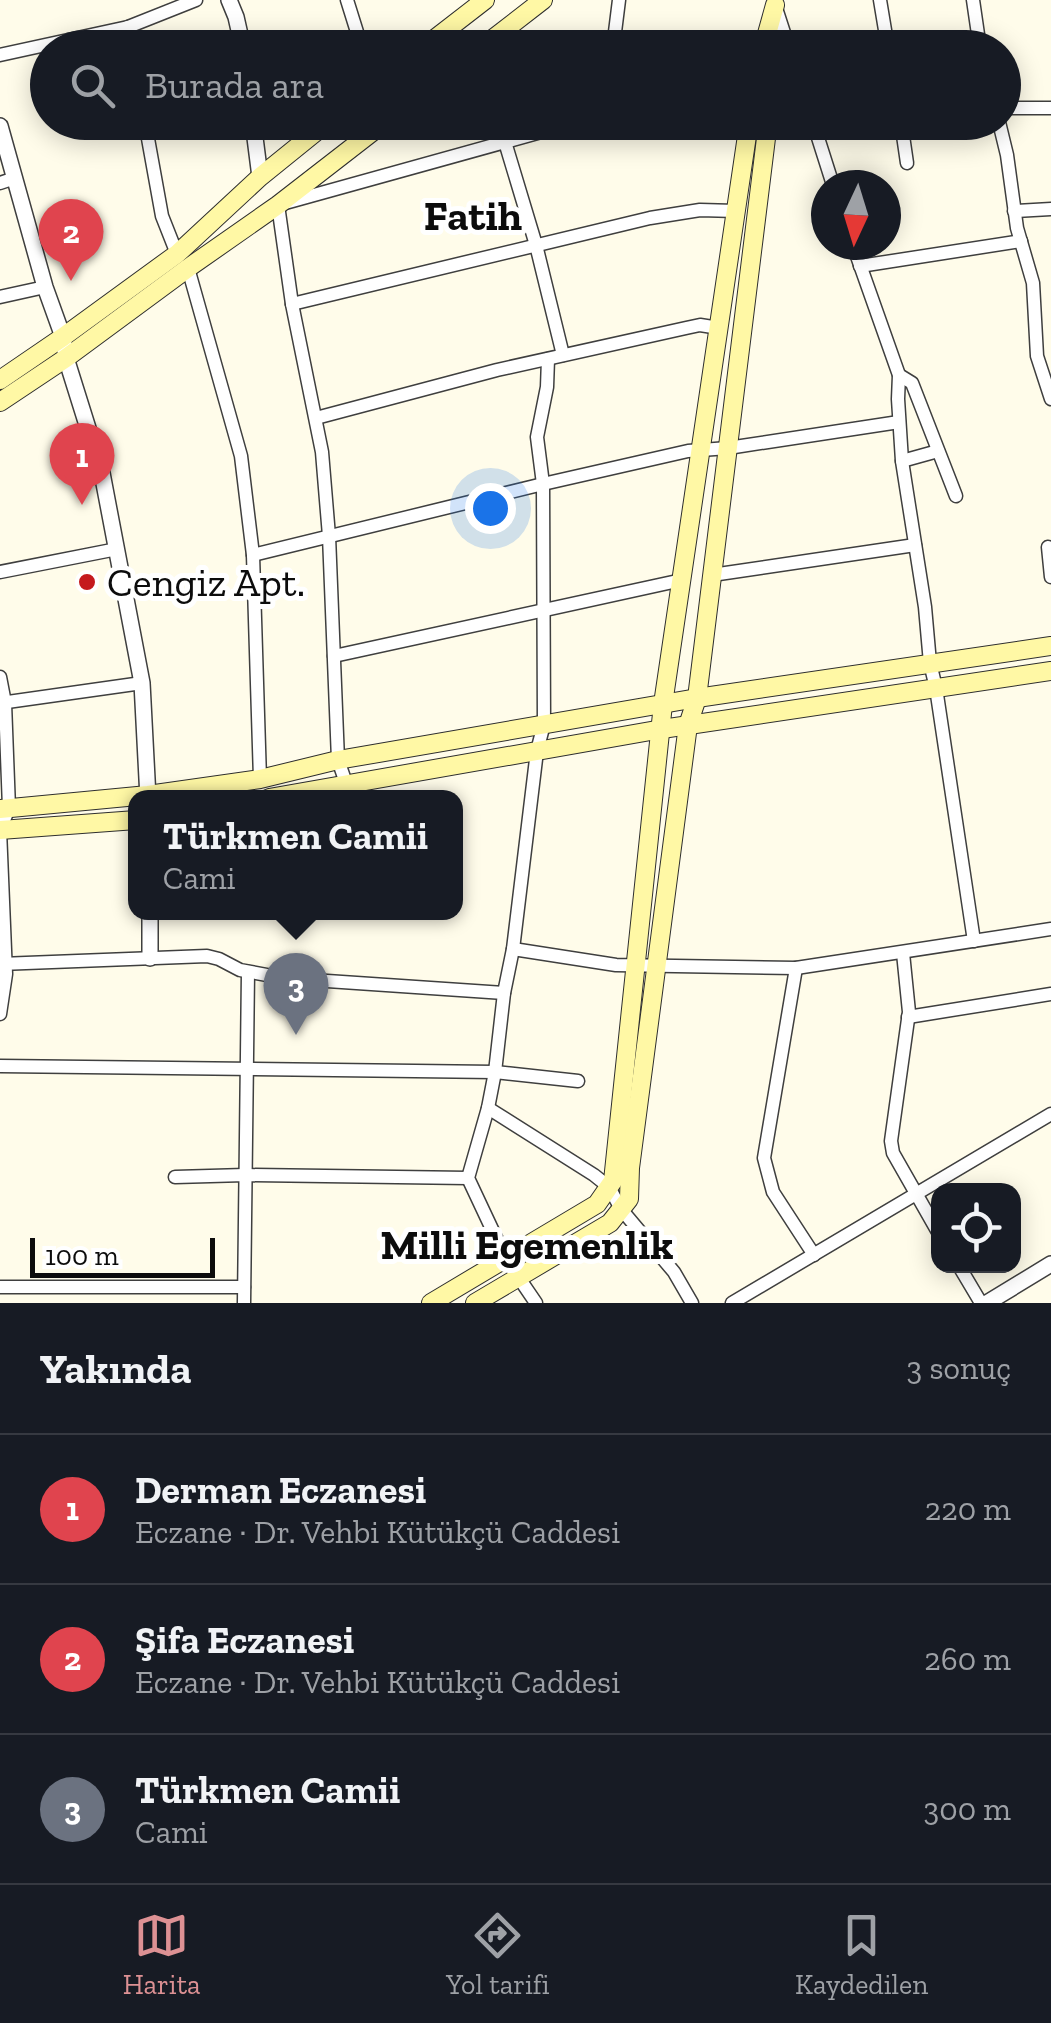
<!DOCTYPE html>
<html lang="tr">
<meta charset="utf-8">
<style>
:root{--surface:#171b24;--page:#20242c;--text:#f1f3f6;--muted:#9ea1a6;--line:#363941;--accent:#dd9194}
body{margin:0;font-family:"Zilla Slab",serif;background:var(--page);color:var(--text)}
.controls{position:absolute;right:30px;bottom:30px;display:grid;overflow:hidden;border-radius:20px;box-shadow:0 5px 25px #0003}
.controls button{width:90px;height:90px;display:grid;place-items:center;padding:0;border:0;border-bottom:2px solid var(--line);background:var(--surface);color:var(--text);font:50px sans-serif}
.compass{position:absolute;left:811px;top:170px;width:90px;height:90px;border-radius:50%;background:var(--surface);box-shadow:0 5px 25px #0003;rotate:184deg}
.scale{position:absolute;left:30px;bottom:25px;width:185px;box-sizing:border-box;padding-left:10px;border:5px solid #0c0c0c;border-top:0;font-size:28px;line-height:35px;white-space:nowrap;color:#0c0c0c;-webkit-text-stroke:8px #fff;paint-order:stroke}
.you{position:absolute;left:490px;top:508px;width:35px;height:35px;margin:-25px;border:8px solid #fff;border-radius:50%;background:#1a73e8;box-shadow:0 0 0 15px #1a73e833}
.badge{display:grid;place-items:center;width:65px;height:65px;border-radius:50%;background:var(--accent);color:#fff;font-size:32px;font-weight:700}
.pin{position:absolute;translate:-50% -82px;filter:drop-shadow(0 2px 5px #0008)}
.pin::after{content:'';position:absolute;top:52px;width:35px;height:30px;background:inherit;clip-path:polygon(0 0,100% 0,50% 100%)}
.popup{position:absolute;left:128px;top:790px;width:335px;height:130px;box-sizing:border-box;display:grid;place-content:center;border-radius:20px;background:var(--surface);filter:drop-shadow(0 2px 8px #0005);font-size:32px;white-space:nowrap;color:var(--muted)}
.popup b{font-size:38px;color:var(--text)}
.popup::after{content:'';position:absolute;left:50%;top:100%;margin-left:-20px;border:20px solid transparent;border-top-color:var(--surface)}
.list{margin:0;padding:0;list-style:none}
h2{display:flex;justify-content:space-between;align-items:center;height:130px;margin:0;padding:0 40px;font-size:42px}
h2 small{font-size:32px;font-weight:400;color:var(--muted)}
.list li{display:grid;grid-template-columns:65px 1fr auto;gap:30px;align-items:center;box-sizing:border-box;height:150px;padding:0 40px;border-top:2px solid var(--line)}
.list b{display:block;font-size:38px;white-space:nowrap}
.list p{margin:0;font-size:32px;white-space:nowrap;color:var(--muted)}
.list em{font-size:32px;font-style:normal;color:var(--muted)}
.icon{flex:none;width:55px;height:55px;fill:none;stroke:currentColor;stroke-width:2;stroke-linecap:round;stroke-linejoin:round}
.map{position:relative;flex:none;width:1051px;height:1303px;overflow:hidden}
.search{position:absolute;background:var(--surface);box-shadow:0 5px 25px #0003;left:30px;right:30px;top:30px;height:110px;display:flex;align-items:center;gap:25px;box-sizing:border-box;padding:0 35px;border-radius:55px;color:var(--muted);font-size:38px}
.sheet{height:580px;background:var(--surface)}
nav{display:flex;justify-content:space-around;align-items:center;box-sizing:border-box;height:140px;border-top:2px solid var(--line);background:var(--surface);font-size:28px;color:var(--muted)}
nav a{display:grid;justify-items:center;gap:5px}
nav .on{color:var(--accent)}
.map>svg:first-child{display:block}
</style>
<div class="map">
<svg width="1051" height="1303" viewBox="0 0 1051 1303">
<rect width="100%" height="100%" fill="#fffcea"/>
<g fill="none" stroke-linecap="round" stroke-linejoin="round">
<defs>
<g id="minor">
<polyline points="347,0 362,48"/>
<polyline points="880,0 888,48"/>
<polyline points="973,0 980,48"/>
<polyline points="776,8 789,48"/>
<polyline points="128,27 132,48"/>
<polyline points="613,48 619,0"/>
<polyline points="0,55 128,27 196,0"/>
<polyline points="1004,108 1051,108"/>
<polyline points="145,122 162,216 177,254"/>
<polyline points="499,122 536,245 563,355"/>
<polyline points="813,122 833,185"/>
<polyline points="901,122 907,163"/>
<polyline points="999,122 1007,155 1017,228 1033,283 1037,356 1051,399"/>
<polyline points="0,183 15,178"/>
<polyline points="1014,211 1051,209"/>
<polyline points="853,245 899,375 898,399 902,461 925,607 930,663 936,688 974,941"/>
<polyline points="860,266 1021,241"/>
<polyline points="188,268 241,456 253,555 260,779"/>
<polyline points="0,297 45,287"/>
<polyline points="292,304 650,218 700,210 736,211"/>
<polyline points="899,375 912,383 956,496"/>
<polyline points="316,418 497,370 686,328 700,325 719,328"/>
<polyline points="902,461 938,451"/>
<polyline points="1048,547 1051,577"/>
<polyline points="253,555 543,484 688,451 728,448 899,422"/>
<polyline points="0,572 117,549"/>
<polyline points="712,575 915,545"/>
<polyline points="334,656 682,580"/>
<polyline points="0,677 5,703 9,808 0,830 6,974 0,1014"/>
<polyline points="0,703 142,683"/>
<polyline points="346,783 338,760 329,536 322,452 292,304 278,205 577,122"/>
<polyline points="513,949 616,965 796,968 1051,929"/>
<polyline points="903,953 909,1012 891,1141 893,1153 938,1232"/>
<polyline points="0,964 207,956 219,959 240,970 283,978 504,993"/>
<polyline points="796,968 764,1158 773,1192 814,1255"/>
<polyline points="908,1017 1051,994"/>
<polyline points="0,1066 495,1072 578,1081"/>
<polyline points="488,1108 594,1175 609,1187 621,1209 674,1272 692,1303"/>
<polyline points="175,1177 245,1175 468,1178"/>
<polyline points="959,1266 981,1303"/>
<polyline points="0,1287 244,1287"/>
<polyline points="244,1303 248,972"/>
<polyline points="536,1303 506,1259 468,1178 488,1108 495,1072 504,993 513,949 537,751 544,724 543,484 537,437 547,387 548,359"/>
<polyline points="732,1303 1051,1114"/>
</g>
<g id="tertiary">
<polyline points="229,0 236,17 243,48"/>
<polyline points="253,122 260,177"/>
<polyline points="0,126 45,287 63,337 66,358 102,473 142,683 148,798"/>
<polyline points="150,958 150,912"/>
<polyline points="987,1303 1051,1264"/>
</g>
<g id="secondary">
<polyline points="423,48 485,0"/>
<polyline points="481,48 543,0"/>
<polyline points="763,48 775,5"/>
<polyline points="0,380 63,337 177,254 260,177 328,122"/>
<polyline points="0,402 66,358 188,268 278,205 385,122"/>
<polyline points="269,798 662,729 1051,671"/>
<polyline points="0,809 148,795 260,779 338,760 697,698 1051,646"/>
<polyline points="0,830 136,820"/>
<polyline points="431,1303 597,1204 613,1181 663,704 749,122"/>
<polyline points="475,1303 610,1223 629,1199 630,1168 688,725 697,698 768,122"/>
</g>
</defs>
<!-- minor casing -->
<use href="#minor" stroke="#3f3f3f" stroke-width="15"/>
<!-- tertiary casing -->
<use href="#tertiary" stroke="#3f3f3f" stroke-width="18"/>
<!-- secondary casing -->
<use href="#secondary" stroke="#2e2e2e" stroke-width="20"/>
<!-- minor -->
<use href="#minor" stroke="#fff" stroke-width="12"/>
<!-- tertiary -->
<use href="#tertiary" stroke="#fff" stroke-width="15"/>
<!-- secondary -->
<use href="#secondary" stroke="#fff8a5" stroke-width="18"/>
</g>
<!-- markers -->
<circle fill="#c51a1d" stroke="#fff" stroke-width="4" cx="87" cy="582" r="10"/>
<g text-anchor="middle" stroke-width="10" stroke-linejoin="round" paint-order="stroke">
<!-- poi labels -->
<g font-size="40" fill="#0c0c0c" stroke="#fff" text-anchor="start">
<text x="107" y="596">Cengiz Apt.</text>
</g>
<!-- neighbourhood labels -->
<g font-size="42" font-weight="bold" fill="#0c0c0c" stroke="#fff">
<text x="473" y="230">Fatih</text>
<text x="527" y="1259">Milli Egemenlik</text>
</g>
</g>
</svg>
<div class="controls">
<button><svg class="icon" aria-label="locate" viewBox="0 0 24 24"><circle cx="12" cy="12" r="6"/><path d="M12 2v4M12 18v4M2 12h4M18 12h4"/></svg></button>
</div>
<svg class="compass" viewBox="-18 -18 36 36"><path d="M0-13l5 13h-10z" fill="#e53935"/><path d="M0 13l5-13h-10z" fill="#9ea1a6"/></svg>
<div class="scale">100 m</div>
<div class="you"></div>
<div class="pin badge" style="left:82px;top:505px;background:#e0444e">1</div>
<div class="pin badge" style="left:71px;top:281px;background:#e0444e">2</div>
<div class="pin badge" style="left:296px;top:1035px;background:#6b7280">3</div>
<div class="popup"><b>Türkmen Camii</b>Cami</div>
<div class="search"><svg class="icon" aria-label="search" viewBox="0 0 24 24"><circle cx="10" cy="10" r="6"/><path d="M15 15l6 6"/></svg>Burada ara</div>
</div>
<section class="sheet">
<h2>Yakında<small>3 sonuç</small></h2>
<ul class="list">
<li><span class="badge" style="background:#e0444e">1</span><div><b>Derman Eczanesi</b><p>Eczane · Dr. Vehbi Kütükçü Caddesi</p></div><em>220 m</em></li>
<li><span class="badge" style="background:#e0444e">2</span><div><b>Şifa Eczanesi</b><p>Eczane · Dr. Vehbi Kütükçü Caddesi</p></div><em>260 m</em></li>
<li><span class="badge" style="background:#6b7280">3</span><div><b>Türkmen Camii</b><p>Cami</p></div><em>300 m</em></li>
</ul>
</section>
<nav>
<a class="on"><svg class="icon" aria-label="map" viewBox="0 0 24 24"><path d="M3 6l6-2 6 2 6-2v14l-6 2-6-2-6 2zM9 4v14M15 6v14"/></svg>Harita</a>
<a><svg class="icon" aria-label="directions" viewBox="0 0 24 24"><path d="M12 3l9 9-9 9-9-9zM9 14v-3h6M13 9l2 2-2 2"/></svg>Yol tarifi</a>
<a><svg class="icon" aria-label="saved" viewBox="0 0 24 24"><path d="M7 4h10v16l-5-4-5 4z"/></svg>Kaydedilen</a>
</nav>
